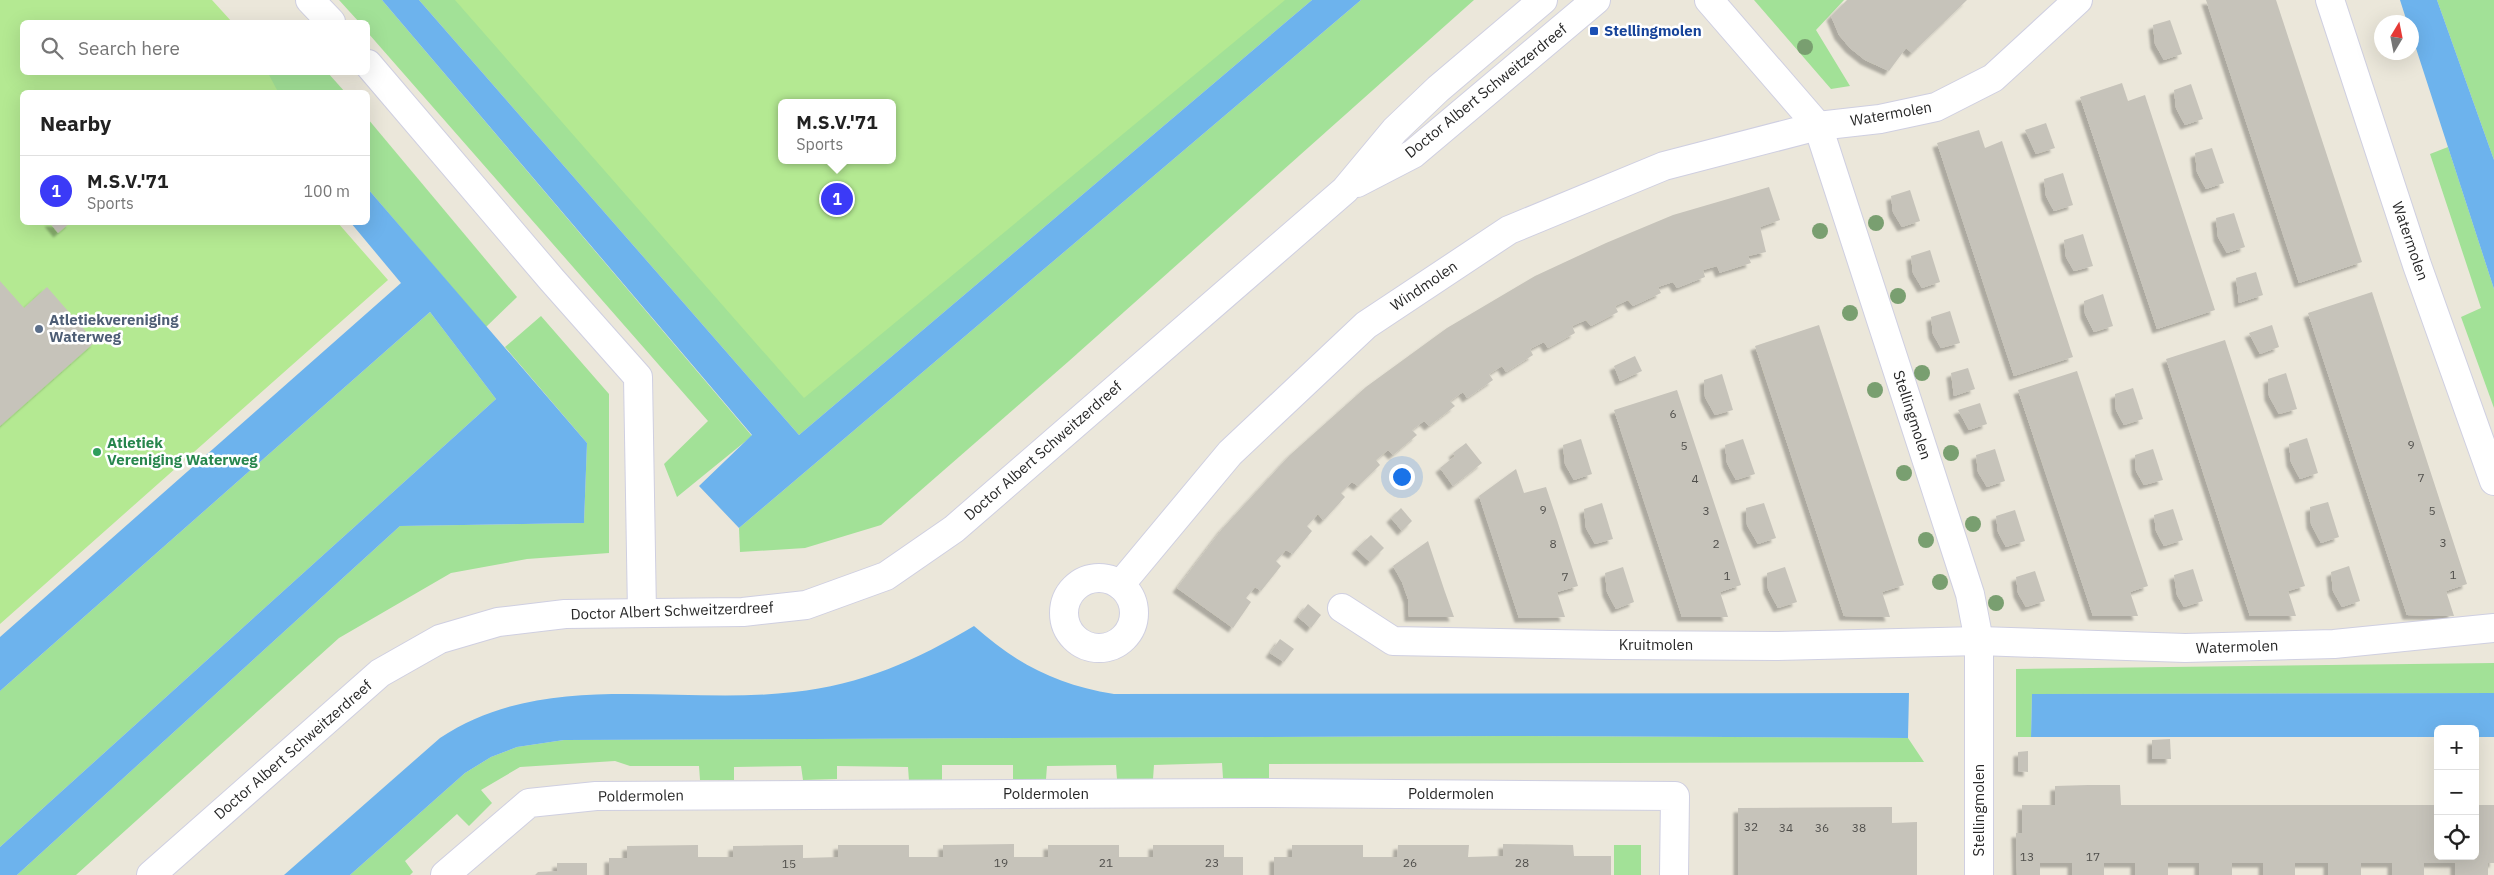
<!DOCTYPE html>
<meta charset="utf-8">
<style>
:root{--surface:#fff;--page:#f6f6f6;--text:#222;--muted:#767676;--line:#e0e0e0;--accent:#3b3af7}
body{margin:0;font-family:"IBM Plex Sans",sans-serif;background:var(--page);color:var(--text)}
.controls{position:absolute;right:15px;bottom:15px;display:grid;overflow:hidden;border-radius:8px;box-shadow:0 5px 20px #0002}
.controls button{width:45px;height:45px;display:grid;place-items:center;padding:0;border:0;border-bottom:1px solid var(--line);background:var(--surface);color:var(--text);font:25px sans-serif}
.compass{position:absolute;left:2374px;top:15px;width:45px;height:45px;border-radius:50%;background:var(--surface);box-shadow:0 5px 20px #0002;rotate:10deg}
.you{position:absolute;left:1401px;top:476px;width:18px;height:18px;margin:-12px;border:4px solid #fff;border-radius:50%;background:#1a73e8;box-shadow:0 0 0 8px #1a73e833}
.badge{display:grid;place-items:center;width:32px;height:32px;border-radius:50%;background:var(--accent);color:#fff;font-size:16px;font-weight:700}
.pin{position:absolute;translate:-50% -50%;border:2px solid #fff;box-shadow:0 1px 5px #0006}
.popup{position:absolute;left:778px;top:99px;width:118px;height:65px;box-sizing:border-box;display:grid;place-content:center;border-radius:8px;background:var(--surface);filter:drop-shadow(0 1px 4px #0005);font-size:16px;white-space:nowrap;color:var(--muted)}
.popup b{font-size:19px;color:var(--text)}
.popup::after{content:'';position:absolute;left:50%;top:100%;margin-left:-10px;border:10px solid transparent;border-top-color:var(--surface)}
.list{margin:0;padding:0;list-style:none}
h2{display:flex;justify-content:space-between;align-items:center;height:65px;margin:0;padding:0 20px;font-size:21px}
h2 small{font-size:16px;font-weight:400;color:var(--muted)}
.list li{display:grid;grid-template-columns:32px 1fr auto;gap:15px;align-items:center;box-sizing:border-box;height:70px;padding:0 20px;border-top:1px solid var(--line)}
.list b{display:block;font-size:19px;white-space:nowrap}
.list p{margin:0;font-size:16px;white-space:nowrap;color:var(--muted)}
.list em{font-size:16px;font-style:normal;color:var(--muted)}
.icon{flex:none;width:28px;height:28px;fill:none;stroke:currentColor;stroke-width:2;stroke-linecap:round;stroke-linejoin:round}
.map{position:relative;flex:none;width:2494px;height:875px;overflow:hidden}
.search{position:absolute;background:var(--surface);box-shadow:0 5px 20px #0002;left:20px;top:20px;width:350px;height:55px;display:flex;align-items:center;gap:12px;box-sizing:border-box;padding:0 18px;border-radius:8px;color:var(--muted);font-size:19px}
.panel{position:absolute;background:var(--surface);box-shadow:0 5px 20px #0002;left:20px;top:90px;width:350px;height:135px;border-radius:8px}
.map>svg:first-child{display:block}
</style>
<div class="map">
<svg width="2494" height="875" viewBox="0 0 2494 875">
<defs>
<filter id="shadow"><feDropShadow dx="-4.5" dy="4.5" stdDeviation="1" flood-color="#0004"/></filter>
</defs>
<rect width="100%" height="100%" fill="#ebe7da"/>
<!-- green -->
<g fill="#a2e197">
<polygon points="339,0 382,0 752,436 677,497 664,464 708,421 368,33 368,22 359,22"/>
<polygon points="419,0 538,0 842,329 1220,0 1312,0 799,435"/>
<polygon points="1361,0 1474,0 1069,361 881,525 805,548 740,552 739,528"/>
<polygon points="1754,0 1844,0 1816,30 1850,86 1831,89"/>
<polygon points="2437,0 2494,0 2494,160"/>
<polygon points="241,72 328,73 345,92 217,92"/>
<polygon points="368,119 517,297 486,327 368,189"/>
<polygon points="2448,147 2494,289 2494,408 2461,317 2481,308 2430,154"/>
<polygon points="430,312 496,399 0,847 0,691"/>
<polygon points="541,316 609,394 609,553 527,559 451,573 339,638 76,875 17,875 400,526 584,523 587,443 505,347"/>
<polygon points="2494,663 2494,693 2032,694 2031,737 2016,737 2016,669"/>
<polygon points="1503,736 1908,738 1924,762 1269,764 1269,779 1223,778 1222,763 1154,765 1153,779 1117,779 1116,765 1047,766 1046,779 1013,779 1013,765 942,765 942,780 909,781 908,767 837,766 837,779 803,780 801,766 734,767 734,780 700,780 699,766 630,766 615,761 520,767 481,790 492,803 469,826 457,814 405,861 413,872 410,875 350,875 465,773 491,757 517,747 564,740"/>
<rect x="1614" y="845" width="27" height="30"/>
</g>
<!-- pitch -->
<g fill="#b4e992" fill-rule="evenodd">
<polygon points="0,0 212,0 232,22 22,22 22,72 268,73 277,90 273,92 22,92 22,222 338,223 388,280 0,624"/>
<path d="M455,0h830l-481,398zM782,103h110v57h-110z"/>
</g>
<!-- water -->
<g fill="#6db3ed">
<polygon points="382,0 419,0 799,435 1312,0 1361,0 739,528 699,486 752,435"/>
<polygon points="2400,0 2437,0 2494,160 2494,289 2412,36 2412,22 2407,22"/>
<polygon points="368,189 587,443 584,523 400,526 17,875 0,875 0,847 496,399 430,312 0,691 0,637 401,283 351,223 368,222"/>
<path d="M974,626c44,39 82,58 140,68l795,-1 -1,45 -405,-2 -939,4 -47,7 -26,10 -26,16 -115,102h-66l156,-137c105,-70 236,-32 354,-46 67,-7 123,-32 180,-66z"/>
<polygon points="2494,693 2494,737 2475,737 2475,729 2438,729 2438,737 2031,737 2032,694"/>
</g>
<!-- building -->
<g fill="#c6c3ba" filter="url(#shadow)">
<polygon points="1847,0 1967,0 1912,53 1906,48 1889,71 1865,60 1850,48 1839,35 1831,16"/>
<polygon points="2206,0 2276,0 2362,262 2299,283"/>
<polygon points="2170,20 2182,54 2164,60 2155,44 2153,25"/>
<polygon points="2122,83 2128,101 2145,95 2215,310 2157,329 2080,97"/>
<polygon points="2191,84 2203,119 2185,125 2176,108 2174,90"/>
<polygon points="2046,123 2055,148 2036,154 2025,130"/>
<polygon points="1979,130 1985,148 2002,141 2073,357 2014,376 1937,143"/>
<polygon points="2212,148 2224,183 2206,189 2197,172 2195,153"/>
<polygon points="2063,173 2073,205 2054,211 2046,196 2044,179"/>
<polygon points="1769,187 1780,220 1760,227 1766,252 1748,256 1751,263 1722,272 1720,273 1717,266 1703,270 1705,277 1677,288 1673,282 1658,287 1661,293 1633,306 1628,300 1615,306 1618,312 1591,326 1586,320 1572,326 1575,333 1548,348 1544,342 1530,349 1533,355 1506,372 1502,366 1489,374 1493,380 1467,398 1463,392 1450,401 1455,406 1429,426 1424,421 1412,430 1417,435 1393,455 1388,450 1376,460 1380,465 1358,486 1352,482 1341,493 1345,497 1325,519 1323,520 1318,514 1307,526 1312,531 1293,554 1286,550 1276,561 1281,566 1261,591 1255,587 1246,598 1251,602 1233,628 1177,588 1222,529 1290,455 1366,387 1447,328 1535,276 1606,243 1673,215"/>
<polygon points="1910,190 1920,221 1902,227 1893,212 1891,196"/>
<polygon points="2234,213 2245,247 2227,253 2218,237 2216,218"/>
<polygon points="49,222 71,222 58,233"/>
<polygon points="2083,234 2093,266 2074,271 2066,257 2064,240"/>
<polygon points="1930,250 1940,282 1922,288 1913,273 1911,256"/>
<polygon points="2256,272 2263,295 2239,303 2236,278"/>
<polygon points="0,281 24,308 47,287 95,342 0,426"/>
<polygon points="2372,292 2467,584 2446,591 2454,616 2407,615 2308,313"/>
<polygon points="2103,294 2113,326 2094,332 2085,314 2084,301"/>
<polygon points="1950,311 1960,343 1941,348 1933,334 1931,317"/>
<polygon points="1819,325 1904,585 1882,592 1890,617 1844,616 1755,346"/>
<polygon points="2272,325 2279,347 2260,354 2249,333"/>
<polygon points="2225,340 2305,586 2288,591 2296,616 2250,616 2166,359"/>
<polygon points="1635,356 1642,371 1620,381 1614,366"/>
<polygon points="1968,368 1975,389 1954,396 1951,373"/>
<polygon points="2077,371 2148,586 2130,592 2138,616 2093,616 2018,390"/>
<polygon points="2286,373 2297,409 2279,414 2269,396 2268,379"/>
<polygon points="1722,374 1733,410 1715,415 1705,397 1704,380"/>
<polygon points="2133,388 2143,419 2124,425 2116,410 2115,394"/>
<polygon points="1677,390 1741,585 1720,592 1728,617 1682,617 1614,410"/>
<polygon points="1980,403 1987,424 1969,430 1958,410"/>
<polygon points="2307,438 2318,473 2300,479 2291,462 2289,444"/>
<polygon points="1581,439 1592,474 1574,480 1565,464 1563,445"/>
<polygon points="1743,439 1755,474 1736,480 1727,463 1725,445"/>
<polygon points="1466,443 1482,463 1453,486 1440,468 1455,456 1453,453"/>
<polygon points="1995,449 2005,481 1987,487 1978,472 1976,455"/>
<polygon points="2153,449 2163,480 2144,485 2136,471 2135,455"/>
<polygon points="1516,469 1524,493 1546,487 1557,520 1578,586 1557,592 1565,617 1519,618 1479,496"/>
<polygon points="2328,502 2339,537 2321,543 2311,524 2310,507"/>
<polygon points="1602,503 1613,539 1595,544 1586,528 1584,509"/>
<polygon points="1764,503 1776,538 1758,544 1747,525 1746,508"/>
<polygon points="1401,508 1412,521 1402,531 1391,518"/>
<polygon points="2173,509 2183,540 2164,546 2156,531 2154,515"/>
<polygon points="2015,510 2025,541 2006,547 1998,532 1996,516"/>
<polygon points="1371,535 1384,548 1370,562 1356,549"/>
<polygon points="1428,541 1445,592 1454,617 1409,617 1408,599 1402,582 1393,566"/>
<polygon points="2349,566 2360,601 2342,607 2333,591 2331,572"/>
<polygon points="1623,567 1634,602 1616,609 1607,592 1605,573"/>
<polygon points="1785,567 1797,602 1778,608 1768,589 1767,573"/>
<polygon points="2193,569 2203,601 2184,607 2177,595 2174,575"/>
<polygon points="2035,571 2045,601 2026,607 2018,593 2016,577"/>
<polygon points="1308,604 1321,615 1311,628 1298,617"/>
<polygon points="1280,639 1294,649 1284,662 1270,653"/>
<polygon points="2170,739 2171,759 2152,759 2152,740"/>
<polygon points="2028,751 2028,772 2018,771 2018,752"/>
<polygon points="2088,785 2120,785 2121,805 2438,805 2438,856 2475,856 2475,805 2494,805 2494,863 2488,863 2488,875 2455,875 2455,863 2424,863 2424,875 2392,875 2392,863 2361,863 2361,875 2328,875 2328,863 2295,863 2295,875 2263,875 2263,863 2232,863 2232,875 2199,875 2199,863 2168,863 2168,875 2135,875 2135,863 2104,863 2104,875 2072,875 2072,863 2040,863 2040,875 2017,875 2016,833 2022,833 2022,805 2055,805 2055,786"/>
<polygon points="1892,807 1892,823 1917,822 1917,875 1738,875 1738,808"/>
<polygon points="1014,844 1014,857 1048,857 1048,845 1119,845 1119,857 1153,857 1153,845 1224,845 1224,857 1243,857 1243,875 609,875 609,858 627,858 627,846 698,845 698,857 733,857 733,846 803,845 803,858 838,857 838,845 909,845 909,857 943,857 943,845"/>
<polygon points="1503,844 1573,845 1574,856 1611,856 1611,875 1274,875 1274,857 1292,857 1292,845 1363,845 1363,857 1397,857 1398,845 1469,845 1468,857 1503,856"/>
<polygon points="557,863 587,863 587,875 535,875 538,872 557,871"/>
</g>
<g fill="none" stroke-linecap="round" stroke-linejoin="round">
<defs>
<g id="minor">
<polyline points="310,0 331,22"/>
<polyline points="1709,0 1818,126 1970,594 1979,641 1979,875"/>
<polyline points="2330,0 2417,265 2494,481"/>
<polyline points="368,64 552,280 638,377 642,613"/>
<polyline points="1357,183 1413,154 1596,0"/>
<circle cx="1099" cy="613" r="35"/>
<polyline points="1120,585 1230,453 1366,325 1509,230 1664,166 1818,126 1880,119 1936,107 1993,78 2078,0"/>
<polyline points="1342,608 1393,641 1612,645 1776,646 1979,641 2185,648 2334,644 2494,628"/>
<polyline points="151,875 380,673 440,639 498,622 565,614 743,612 806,605 886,576 954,529 1345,190 1395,130 1438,89 1543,0"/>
<polyline points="445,875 529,803 596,796 1256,793 1675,796 1674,875"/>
</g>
</defs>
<!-- minor casing -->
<use href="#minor" stroke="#cfcfe1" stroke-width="30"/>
<!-- minor -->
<use href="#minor" stroke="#fff" stroke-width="28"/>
</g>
<!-- trees -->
<g fill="#799f70">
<circle cx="1805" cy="47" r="8"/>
<circle cx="1876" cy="223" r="8"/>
<circle cx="1820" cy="231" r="8"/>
<circle cx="1898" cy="296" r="8"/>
<circle cx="1850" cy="313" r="8"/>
<circle cx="1922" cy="373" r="8"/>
<circle cx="1875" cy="390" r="8"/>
<circle cx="1951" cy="453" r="8"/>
<circle cx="1904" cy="473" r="8"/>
<circle cx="1973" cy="524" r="8"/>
<circle cx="1926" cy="540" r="8"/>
<circle cx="1940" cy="582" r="8"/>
<circle cx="1996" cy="603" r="8"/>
</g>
<!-- markers -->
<rect fill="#1a4fb4" stroke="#fff" stroke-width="2" x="1589" y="26" width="10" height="10" rx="2.5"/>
<circle fill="#5c6f8a" stroke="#fff" stroke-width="2" cx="39" cy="329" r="5"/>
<circle fill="#2e9e5b" stroke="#fff" stroke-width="2" cx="97" cy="452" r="5"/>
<g text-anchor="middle" stroke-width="5" stroke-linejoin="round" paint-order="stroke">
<!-- number labels -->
<g font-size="12" fill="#504f4c">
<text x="1673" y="418">6</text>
<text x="2411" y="449">9</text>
<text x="1684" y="450">5</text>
<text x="2421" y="482">7</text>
<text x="1695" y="483">4</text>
<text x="1543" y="514">9</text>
<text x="1706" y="515">3</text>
<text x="2432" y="515">5</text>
<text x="2443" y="547">3</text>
<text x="1553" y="548">8</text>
<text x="1716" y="548">2</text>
<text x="2453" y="579">1</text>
<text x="1727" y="580">1</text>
<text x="1565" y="581">7</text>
<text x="1751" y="831">32</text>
<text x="1786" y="832">34</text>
<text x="1822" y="832">36</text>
<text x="1859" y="832">38</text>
<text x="2027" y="861">13</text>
<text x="2093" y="861">17</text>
<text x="1001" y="867">19</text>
<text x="1106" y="867">21</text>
<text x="1212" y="867">23</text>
<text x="1410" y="867">26</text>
<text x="1522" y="867">28</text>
<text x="789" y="868">15</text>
</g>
<!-- transit labels -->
<g font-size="15" font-weight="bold" fill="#164399" stroke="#fff" text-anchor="start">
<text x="1604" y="36">Stellingmolen</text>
</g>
<!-- street labels -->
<g font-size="15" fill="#282828" stroke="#fff">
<text transform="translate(1486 91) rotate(-39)" y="5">Doctor Albert Schweitzerdreef</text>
<text transform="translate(1891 114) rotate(-10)" y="5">Watermolen</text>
<text transform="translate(2410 241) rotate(71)" y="5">Watermolen</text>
<text transform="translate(1424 286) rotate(-34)" y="5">Windmolen</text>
<text transform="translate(1912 415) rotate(72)" y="5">Stellingmolen</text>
<text transform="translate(1043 451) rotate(-41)" y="5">Doctor Albert Schweitzerdreef</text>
<text transform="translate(672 611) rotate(-2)" y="5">Doctor Albert Schweitzerdreef</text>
<text x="1656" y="650">Kruitmolen</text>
<text transform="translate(2237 647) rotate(-2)" y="5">Watermolen</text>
<text transform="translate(293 750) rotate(-41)" y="5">Doctor Albert Schweitzerdreef</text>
<text x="1046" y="799">Poldermolen</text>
<text x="1451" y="799">Poldermolen</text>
<text transform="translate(641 796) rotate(-1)" y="5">Poldermolen</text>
<text transform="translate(1979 810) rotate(-90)" y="5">Stellingmolen</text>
</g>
<!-- service labels -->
<g font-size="15" font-weight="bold" fill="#4e5e75" stroke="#fff" text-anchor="start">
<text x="49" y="325">Atletiekvereniging<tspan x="49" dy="17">Waterweg</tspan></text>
</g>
<!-- leisure labels -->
<g font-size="15" font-weight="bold" fill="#27864d" stroke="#fff" text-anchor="start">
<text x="107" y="448">Atletiek<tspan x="107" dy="17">Vereniging Waterweg</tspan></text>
</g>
</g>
</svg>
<div class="controls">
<button>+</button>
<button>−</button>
<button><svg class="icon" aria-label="locate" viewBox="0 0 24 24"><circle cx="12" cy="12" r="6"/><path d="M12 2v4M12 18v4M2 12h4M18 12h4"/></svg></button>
</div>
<svg class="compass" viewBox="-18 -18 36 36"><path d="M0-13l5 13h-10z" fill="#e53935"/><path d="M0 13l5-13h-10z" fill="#767676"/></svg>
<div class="you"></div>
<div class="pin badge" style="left:837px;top:199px">1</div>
<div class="popup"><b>M.S.V.'71</b>Sports</div>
<div class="search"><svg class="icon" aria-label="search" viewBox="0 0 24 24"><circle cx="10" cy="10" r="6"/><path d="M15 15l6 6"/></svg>Search here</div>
<section class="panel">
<h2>Nearby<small></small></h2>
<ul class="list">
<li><span class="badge">1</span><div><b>M.S.V.'71</b><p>Sports</p></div><em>100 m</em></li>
</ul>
</section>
</div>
